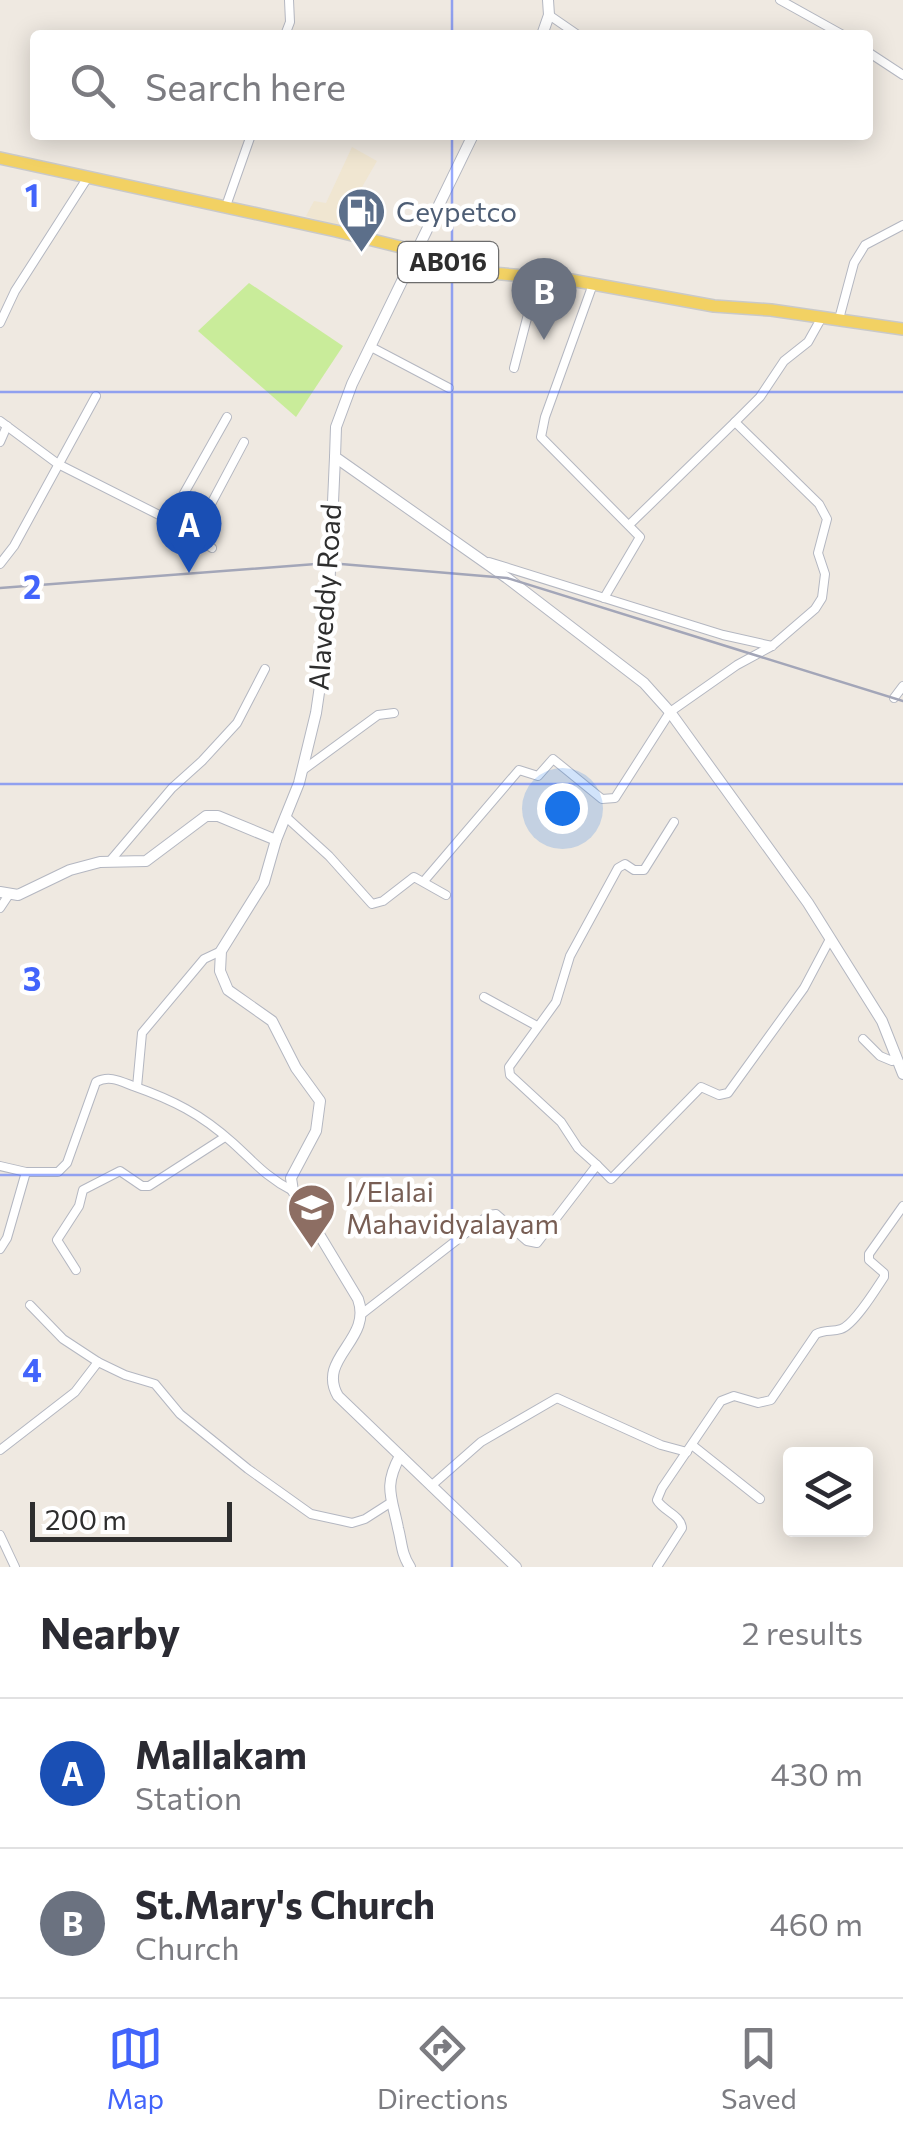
<!DOCTYPE html>
<style>
:root{--surface:#fff;--page:#f7f7f7;--text:#2b2b33;--muted:#7c7c81;--line:#e1e1e2;--accent:#4264fb}
body{margin:0;font-family:Commissioner,sans-serif;background:var(--page);color:var(--text)}
.controls{position:absolute;right:30px;bottom:30px;display:grid;overflow:hidden;border-radius:10px;box-shadow:0 5px 25px #0003}
.controls button{width:90px;height:90px;display:grid;place-items:center;padding:0;border:0;border-bottom:2px solid var(--line);background:var(--surface);color:var(--text);font:50px sans-serif}
.scale{position:absolute;left:30px;bottom:25px;width:202px;box-sizing:border-box;padding-left:10px;border:5px solid #2e2e2e;border-top:0;font-size:28px;line-height:35px;white-space:nowrap;color:#2e2e2e;-webkit-text-stroke:8px #fff;paint-order:stroke}
.you{position:absolute;left:562px;top:808px;width:35px;height:35px;margin:-25px;border:8px solid #fff;border-radius:50%;background:#1a73e8;box-shadow:0 0 0 15px #1a73e833}
.badge{display:grid;place-items:center;width:65px;height:65px;border-radius:50%;background:var(--accent);color:#fff;font-size:32px;font-weight:700}
.pin{position:absolute;translate:-50% -82px;filter:drop-shadow(0 2px 5px #0008)}
.pin::after{content:'';position:absolute;top:52px;width:35px;height:30px;background:inherit;clip-path:polygon(0 0,100% 0,50% 100%)}
.list{margin:0;padding:0;list-style:none}
h2{display:flex;justify-content:space-between;align-items:center;height:130px;margin:0;padding:0 40px;font-size:42px}
h2 small{font-size:32px;font-weight:400;color:var(--muted)}
.list li{display:grid;grid-template-columns:65px 1fr auto;gap:30px;align-items:center;box-sizing:border-box;height:150px;padding:0 40px;border-top:2px solid var(--line)}
.list b{display:block;font-size:38px;white-space:nowrap}
.list p{margin:0;font-size:32px;white-space:nowrap;color:var(--muted)}
.list em{font-size:32px;font-style:normal;color:var(--muted)}
.icon{flex:none;width:55px;height:55px;fill:none;stroke:currentColor;stroke-width:2;stroke-linecap:round;stroke-linejoin:round}
.map{position:relative;flex:none;width:903px;height:1567px;overflow:hidden}
.search{position:absolute;background:var(--surface);box-shadow:0 5px 25px #0003;left:30px;right:30px;top:30px;height:110px;display:flex;align-items:center;gap:25px;box-sizing:border-box;padding:0 35px;border-radius:10px;color:var(--muted);font-size:38px}
.sheet{height:430px;background:var(--surface)}
nav{display:flex;justify-content:space-around;align-items:center;box-sizing:border-box;height:140px;border-top:2px solid var(--line);background:var(--surface);font-size:28px;color:var(--muted)}
nav a{display:grid;justify-items:center;gap:5px}
nav .on{color:var(--accent)}
.map>svg:first-child{display:block}
</style>
<div class="map">
<svg width="903" height="1567" viewBox="0 0 903 1567">
<rect width="100%" height="100%" fill="#efe9e1"/>
<!-- education -->
<polygon fill="#f0e6d1" points="352,147 377,161 339,227 306,216 314,201 326,203"/>
<!-- pitch -->
<polygon fill="#c9ec9a" points="249,283 343,346 296,417 198,331"/>
<g fill="none" stroke-linecap="round" stroke-linejoin="round">
<defs>
<g id="street">
<polyline points="780,0 843,35"/>
<polyline points="549,15 578,35"/>
<polyline points="285,35 290,22 289,0"/>
<polyline points="868,52 903,75"/>
<polyline points="226,206 251,135"/>
<polyline points="593,284 545,417 541,437 640,537 604,598"/>
<polyline points="839,319 854,263 865,245 903,225"/>
<polyline points="0,323 15,291 88,177"/>
<polyline points="373,348 449,388"/>
<polyline points="514,368 538,276"/>
<polyline points="0,421 58,464 169,520 212,548"/>
<polyline points="0,442 7,426"/>
<polyline points="169,520 227,417"/>
<polyline points="629,525 735,422"/>
<polyline points="194,536 244,442"/>
<polyline points="489,562 723,635 772,646"/>
<polyline points="0,564 14,546 96,396"/>
<polyline points="894,698 903,686"/>
<polyline points="303,770 378,715 394,713"/>
<polyline points="285,816 329,856 372,904 383,901 414,877 446,895"/>
<polyline points="110,861 172,788 202,761 237,723 265,669"/>
<polyline points="424,881 519,770 538,776 553,759 602,799 615,798 670,712 737,665 772,646 815,609 822,598 825,574 818,553 827,519 819,504 735,422 760,397 784,361 808,342 822,317"/>
<polyline points="0,908 8,896"/>
<polyline points="484,997 537,1026"/>
<polyline points="863,1039 880,1056 892,1061 896,1055"/>
<polyline points="137,1087 142,1033 204,959 221,951"/>
<polyline points="597,1165 578,1148 561,1122 510,1075 509,1067 556,1002 570,956 618,868 625,864 634,870 644,870 674,822"/>
<path d="M0,1166l26,6h32l9,-9 29,-81c13,-7 24,-1 37,4 40,14 68,28 100,57 21,19 34,35 60,48"/>
<polyline points="0,1249 7,1238 26,1172"/>
<polyline points="76,1270 57,1240 79,1206 83,1190 120,1171 142,1186 149,1186 225,1137"/>
<polyline points="30,1305 63,1339 98,1362 125,1375 155,1384 180,1414 248,1469 311,1514 352,1523 365,1519 390,1503"/>
<polyline points="363,1313 489,1215 496,1214 527,1241 537,1243 597,1165 611,1179 701,1087 719,1095 728,1093 804,988 830,939"/>
<polyline points="692,1445 760,1499"/>
<polyline points="0,1450 75,1392 98,1362"/>
<polyline points="431,1486 481,1442 557,1398 661,1445 687,1452"/>
<polyline points="0,1535 15,1567"/>
<path d="M657,1567l25,-39c-1,-13 -19,-17 -25,-28l5,-12 59,-87 13,-5 24,7 13,-3 45,-66c9,-5 16,-2 25,-5 13,-4 35,-40 43,-52v-4l-15,-13v-6l34,-48"/>
</g>
<g id="secondary">
<polyline points="542,35 549,15 548,0"/>
<polyline points="473,135 352,384 336,427 335,457 507,578 644,683 670,712 808,903 882,1021 903,1074"/>
<path d="M335,457l-8,181 -11,75 -17,70 -23,57 -12,42 -43,69 -1,20 8,19 44,31 24,47 24,33 -4,30 -25,47 2,13 65,108c15,41 -42,59 -20,97l178,171"/>
<polyline points="0,892 18,895 70,870 100,862 146,861 206,816 218,816 276,840"/>
<path d="M400,1456c-17,31 -8,41 -2,72 4,15 3,25 12,39"/>
</g>
<polyline id="primary" points="0,158 336,231 417,251 480,272 571,280 714,306 771,310 903,329"/>
</defs>
<!-- street casing -->
<use href="#street" stroke="#b4b7c1" stroke-width="10"/>
<!-- secondary casing -->
<use href="#secondary" stroke="#b4b7c1" stroke-width="12"/>
<!-- primary casing -->
<use href="#primary" stroke="#c9c9c9" stroke-width="14"/>
<!-- street -->
<use href="#street" stroke="#fff" stroke-width="8"/>
<!-- secondary -->
<use href="#secondary" stroke="#fff" stroke-width="10"/>
<!-- primary -->
<use href="#primary" stroke="#f2d163" stroke-width="11"/>
<!-- rail -->
<polyline stroke="#a3a6b8" stroke-width="2.5" points="0,588 329,563 507,578 903,701"/>
</g>
<!-- grid -->
<path fill="none" stroke="#4264fb" stroke-width="2.5" stroke-opacity="0.55" d="M452,0v35M452,135v1432M0,392h903M0,784h903M0,1175h903"/>
<!-- icons -->
<defs>
<symbol id="fuel-pin" viewBox="-11 -11 22 30"><path d="M0 17L-7.5 6A9.5 9.5 0 1 1 7.5 6Z" fill="#5c6f8a" stroke="#fff"/><path d="M-5.5-6h7V0h2V4h1.3V-2.5L3-4.5l.8-.8L6-3V5H2.5V1h-1V6h-7ZM-4.2-4.7v3.2H.2V-4.7Z" fill="#fff"/></symbol>
<symbol id="school-pin" viewBox="-11 -11 22 30"><path d="M0 17L-7.5 6A9.5 9.5 0 1 1 7.5 6Z" fill="#8d6e63" stroke="#fff"/><path d="M0-5L7-2L0 1L-7-2ZM-4 1L0 2.5L4 1V4Q0 6-4 4Z" fill="#fff"/></symbol>
</defs>
<g fill-rule="evenodd">
<use href="#fuel-pin" x="334" y="184" width="55" height="75"/>
<use href="#school-pin" x="284" y="1180" width="55" height="75"/>
</g>
<g text-anchor="middle" stroke-width="9" stroke-linejoin="round" paint-order="stroke">
<!-- shield labels -->
<rect fill="#fff" stroke="#6d6d6d" stroke-width="2.5" x="398" y="242" width="100" height="40" rx="8"/>
<g font-size="25" font-weight="bold" fill="#2e2e2e">
<text x="448" y="271">AB016</text>
</g>
<!-- service labels -->
<g font-size="28" fill="#4e5e75" stroke="#fff" text-anchor="start">
<text x="396" y="222">Ceypetco</text>
</g>
<!-- street labels -->
<g font-size="28" fill="#2e2e2e" stroke="#fff">
<text transform="translate(325 597) rotate(-86)" y="10">Alaveddy Road</text>
</g>
<!-- education labels -->
<g font-size="28" fill="#785e54" stroke="#fff" text-anchor="start">
<text x="346" y="1202">J/Elalai<tspan x="346" dy="32">Mahavidyalayam</tspan></text>
</g>
</g>
<g font-size="32" text-anchor="middle" font-weight="bold" fill="#4264fb" stroke="#fff" stroke-width="9" stroke-linejoin="round" paint-order="stroke">
<text x="32" y="207">1</text>
<text x="32" y="599">2</text>
<text x="32" y="991">3</text>
<text x="32" y="1382">4</text>
</g>
</svg>
<div class="controls">
<button><svg class="icon" aria-label="layers" viewBox="0 0 24 24"><path d="M12 4l9 5-9 5-9-5zM3 14l9 5 9-5"/></svg></button>
</div>
<div class="scale">200 m</div>
<div class="you"></div>
<div class="pin badge" style="left:189px;top:573px;background:#1a4fb4">A</div>
<div class="pin badge" style="left:544px;top:340px;background:#6b7280">B</div>
<div class="search"><svg class="icon" aria-label="search" viewBox="0 0 24 24"><circle cx="10" cy="10" r="6"/><path d="M15 15l6 6"/></svg>Search here</div>
</div>
<section class="sheet">
<h2>Nearby<small>2 results</small></h2>
<ul class="list">
<li><span class="badge" style="background:#1a4fb4">A</span><div><b>Mallakam</b><p>Station</p></div><em>430 m</em></li>
<li><span class="badge" style="background:#6b7280">B</span><div><b>St.Mary's Church</b><p>Church</p></div><em>460 m</em></li>
</ul>
</section>
<nav>
<a class="on"><svg class="icon" aria-label="map" viewBox="0 0 24 24"><path d="M3 6l6-2 6 2 6-2v14l-6 2-6-2-6 2zM9 4v14M15 6v14"/></svg>Map</a>
<a><svg class="icon" aria-label="directions" viewBox="0 0 24 24"><path d="M12 3l9 9-9 9-9-9zM9 14v-3h6M13 9l2 2-2 2"/></svg>Directions</a>
<a><svg class="icon" aria-label="saved" viewBox="0 0 24 24"><path d="M7 4h10v16l-5-4-5 4z"/></svg>Saved</a>
</nav>
